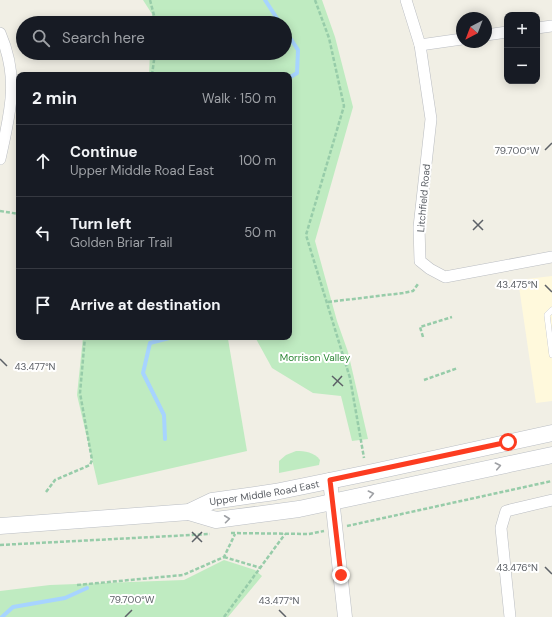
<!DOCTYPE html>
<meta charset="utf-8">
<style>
:root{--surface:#171b24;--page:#242831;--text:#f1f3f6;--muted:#9ea1a6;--line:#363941}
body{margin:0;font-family:"DM Sans",sans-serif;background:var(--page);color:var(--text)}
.controls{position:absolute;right:12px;top:12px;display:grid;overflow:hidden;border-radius:8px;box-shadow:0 2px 10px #0003}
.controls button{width:36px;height:36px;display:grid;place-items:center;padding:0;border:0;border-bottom:1px solid var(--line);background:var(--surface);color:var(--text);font:20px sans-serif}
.compass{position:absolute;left:456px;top:12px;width:36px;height:36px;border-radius:50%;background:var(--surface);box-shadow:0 2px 10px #0003;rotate:222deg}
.stop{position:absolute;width:12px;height:12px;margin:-9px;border:3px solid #fc3c20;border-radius:50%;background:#fff}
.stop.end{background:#fc3c20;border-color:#fff;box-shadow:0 1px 4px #0008}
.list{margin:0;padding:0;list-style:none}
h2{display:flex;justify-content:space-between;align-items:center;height:52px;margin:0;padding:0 16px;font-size:17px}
h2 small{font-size:13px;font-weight:400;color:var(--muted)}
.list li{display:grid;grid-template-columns:26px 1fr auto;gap:12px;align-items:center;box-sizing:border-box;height:72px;padding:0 16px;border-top:1px solid var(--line)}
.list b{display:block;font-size:15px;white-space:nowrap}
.list p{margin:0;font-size:13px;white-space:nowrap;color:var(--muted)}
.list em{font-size:13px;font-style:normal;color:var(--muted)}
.icon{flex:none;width:22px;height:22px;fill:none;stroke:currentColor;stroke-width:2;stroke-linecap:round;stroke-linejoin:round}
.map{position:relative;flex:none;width:552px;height:617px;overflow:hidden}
.search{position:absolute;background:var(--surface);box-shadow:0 2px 10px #0003;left:16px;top:16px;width:276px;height:44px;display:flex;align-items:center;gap:10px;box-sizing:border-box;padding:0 14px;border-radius:22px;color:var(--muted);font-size:15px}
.panel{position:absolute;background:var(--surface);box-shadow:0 2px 10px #0003;left:16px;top:72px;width:276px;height:268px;border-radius:8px}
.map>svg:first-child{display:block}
</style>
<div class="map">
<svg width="552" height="617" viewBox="0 0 552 617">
<rect width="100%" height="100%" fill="#f1efe5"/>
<!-- commercial -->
<polygon fill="#fff9dc" points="552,276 552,401 536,403 518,280"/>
<!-- green -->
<g fill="#bfebc1">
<polygon points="143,0 322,0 335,37 353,107 315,241 337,321 348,352 368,439 352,441 341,396 313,393 272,368 255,337 289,337 289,75 149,75 150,53 285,53 285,23 152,23 152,14"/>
<polygon points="83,337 232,337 228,339 247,451 98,485 77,395"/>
<path d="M296,451c9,0 18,1 24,9l-1,5 -40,8v-12l7,-6z"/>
<polygon points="224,560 255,570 262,576 228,617 0,617 0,591 50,585 184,580"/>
</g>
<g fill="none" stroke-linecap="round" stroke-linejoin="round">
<!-- stream -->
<g stroke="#a7d4ff" stroke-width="4">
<polyline points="265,0 280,23"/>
<polyline points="285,30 298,50 297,73 289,78"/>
<polyline points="165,439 164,415 143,373 150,343 173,337"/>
<polyline points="2,617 13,607 65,598 87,588"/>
</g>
<defs>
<polyline id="service" points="552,310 547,315 552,355"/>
<g id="minor">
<polyline points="406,0 420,45 431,119 419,227 420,261 430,269 445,277 552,257"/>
<polyline points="537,28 552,26"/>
<path d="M0,33c20,46 10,80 0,126"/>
<polyline points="486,35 507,32"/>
<polyline points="420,45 462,39"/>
<polyline points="510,617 501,528 506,511 552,500"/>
</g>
<polyline id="tertiary" points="330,480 345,617"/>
<g id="secondary">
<polyline points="189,512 216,520 299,509 552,455"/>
<path id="s1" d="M0,526l189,-14 23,-11 63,-9 98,-20 179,-39"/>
</g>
</defs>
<!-- service casing -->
<use href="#service" stroke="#babdc2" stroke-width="6"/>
<!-- minor casing -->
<use href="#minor" stroke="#babdc2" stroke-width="12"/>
<!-- tertiary casing -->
<use href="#tertiary" stroke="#babdc2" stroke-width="15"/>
<!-- secondary casing -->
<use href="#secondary" stroke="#babec4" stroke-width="17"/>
<!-- path -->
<g stroke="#97cca9" stroke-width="2.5" stroke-dasharray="4 2" stroke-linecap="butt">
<polyline points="150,0 156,23"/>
<polyline points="315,0 329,38 344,106 306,235 350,378 364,458"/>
<polyline points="152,75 155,53"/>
<polyline points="0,211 19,214"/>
<polyline points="328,302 403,293 413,291 418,284"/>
<polyline points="423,337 420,327 452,317"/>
<polyline points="424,380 458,368"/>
<polyline points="46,492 55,480 90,465 92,460 80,393 85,337"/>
<polyline points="347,526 552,481"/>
<polyline points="231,533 309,534 324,531"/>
<polyline points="0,545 210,534"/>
<polyline points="224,557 261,568"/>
<polyline points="77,585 183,575 224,557 235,534"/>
<polyline points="224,617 285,534"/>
</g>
<!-- service -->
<use href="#service" stroke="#fff" stroke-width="5.5"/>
<!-- minor -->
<use href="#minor" stroke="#fff" stroke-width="11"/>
<!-- tertiary -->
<use href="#tertiary" stroke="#fff" stroke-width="14"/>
<!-- secondary -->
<use href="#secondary" stroke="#fff" stroke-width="16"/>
</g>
<!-- one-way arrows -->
<defs><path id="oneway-chevron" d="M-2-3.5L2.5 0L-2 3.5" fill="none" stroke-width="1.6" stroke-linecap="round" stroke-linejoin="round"/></defs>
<g stroke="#9ea0a4">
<use href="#oneway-chevron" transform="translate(498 466) rotate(-12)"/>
<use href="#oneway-chevron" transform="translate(371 494) rotate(-12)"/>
<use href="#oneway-chevron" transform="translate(227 519) rotate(-7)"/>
</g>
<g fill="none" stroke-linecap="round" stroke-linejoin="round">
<!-- route -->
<polyline stroke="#fc3c20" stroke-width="5" points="341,575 330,480 508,442"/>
</g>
<!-- ticks -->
<path fill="none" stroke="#5d6167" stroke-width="1.5" d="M545,150l7,-7M473,220l10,10M473,230l10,-10M545,285l7,7M0,359l7,7M332,376l11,10M333,386l9,-10M192,532l10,10M192,542l10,-10M545,567l7,7M279,610l7,7M125,617l7,-7"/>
<g text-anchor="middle" stroke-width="4" stroke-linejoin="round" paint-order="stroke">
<!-- street labels -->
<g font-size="10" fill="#5d6167" stroke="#fff">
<text transform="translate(423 198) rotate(-85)" y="4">Litchfield Road</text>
<text dy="4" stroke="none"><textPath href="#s1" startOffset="268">Upper Middle Road East</textPath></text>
</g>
<!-- park labels -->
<g font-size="10" fill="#2c8735" stroke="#fff">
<text x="315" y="361">Morrison Valley</text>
</g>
</g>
<g font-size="10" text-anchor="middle" fill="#5d6167" stroke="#fff" stroke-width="4" stroke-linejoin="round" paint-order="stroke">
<text x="517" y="154">79.700°W</text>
<text x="517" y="288">43.475°N</text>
<text x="35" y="370">43.477°N</text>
<text x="517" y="571">43.476°N</text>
<text x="132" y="603">79.700°W</text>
<text x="279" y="604">43.477°N</text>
</g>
</svg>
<div class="controls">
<button>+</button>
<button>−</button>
</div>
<svg class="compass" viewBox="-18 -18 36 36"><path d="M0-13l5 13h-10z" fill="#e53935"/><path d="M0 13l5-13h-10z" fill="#9ea1a6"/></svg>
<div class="stop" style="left:508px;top:442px"></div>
<div class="stop end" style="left:341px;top:575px"></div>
<div class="search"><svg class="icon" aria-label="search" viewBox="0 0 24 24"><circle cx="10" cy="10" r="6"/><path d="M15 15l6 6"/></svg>Search here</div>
<section class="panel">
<h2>2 min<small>Walk · 150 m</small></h2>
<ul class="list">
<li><svg class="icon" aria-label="ahead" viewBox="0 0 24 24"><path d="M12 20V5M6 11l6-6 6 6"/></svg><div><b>Continue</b><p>Upper Middle Road East</p></div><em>100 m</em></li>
<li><svg class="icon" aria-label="left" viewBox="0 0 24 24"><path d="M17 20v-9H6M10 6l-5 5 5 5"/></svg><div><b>Turn left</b><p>Golden Briar Trail</p></div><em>50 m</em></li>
<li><svg class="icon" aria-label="arrive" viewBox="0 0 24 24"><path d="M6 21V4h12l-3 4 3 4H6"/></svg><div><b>Arrive at destination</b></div></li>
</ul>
</section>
</div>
